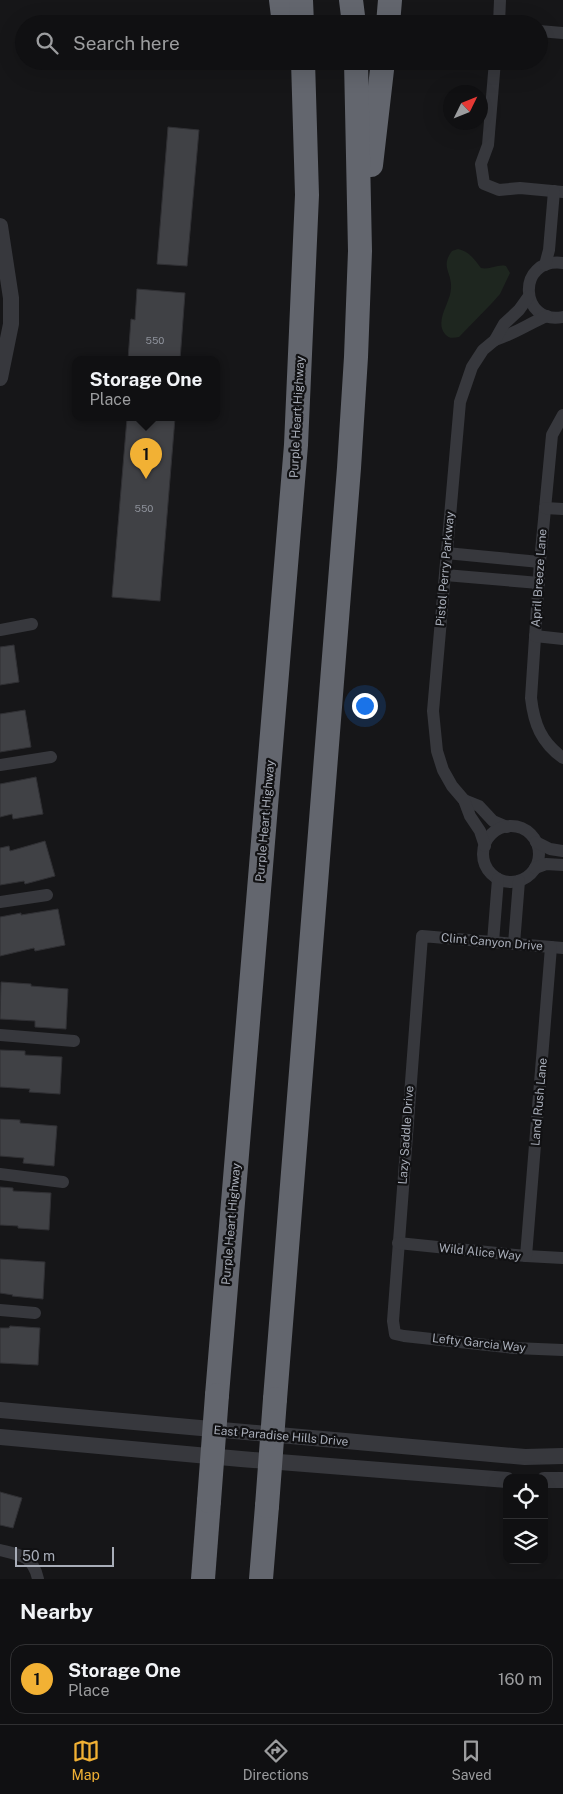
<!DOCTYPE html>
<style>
:root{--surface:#101012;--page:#1e1e20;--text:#f1f3f6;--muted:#9c9d9f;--line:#303032;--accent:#f2b134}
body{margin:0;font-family:"Public Sans",sans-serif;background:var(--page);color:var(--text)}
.controls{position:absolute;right:15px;bottom:15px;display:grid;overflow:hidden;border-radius:10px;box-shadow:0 5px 20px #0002}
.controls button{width:45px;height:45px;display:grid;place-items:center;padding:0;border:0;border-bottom:1px solid var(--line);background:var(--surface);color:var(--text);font:25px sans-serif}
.compass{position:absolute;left:443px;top:85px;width:45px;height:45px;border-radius:50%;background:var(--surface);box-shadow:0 5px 20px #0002;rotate:47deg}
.scale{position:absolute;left:15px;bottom:12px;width:99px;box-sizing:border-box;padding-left:5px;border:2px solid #a8adb8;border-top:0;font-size:14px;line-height:18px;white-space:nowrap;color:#a8adb8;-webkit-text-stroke:4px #111113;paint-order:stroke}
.you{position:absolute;left:364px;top:705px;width:18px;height:18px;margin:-12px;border:4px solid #fff;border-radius:50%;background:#1a73e8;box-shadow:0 0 0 8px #1a73e833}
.badge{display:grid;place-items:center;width:32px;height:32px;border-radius:50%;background:var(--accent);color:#111;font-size:16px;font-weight:700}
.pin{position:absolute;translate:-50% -41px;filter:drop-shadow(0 1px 2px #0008)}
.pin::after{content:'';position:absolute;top:26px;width:18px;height:15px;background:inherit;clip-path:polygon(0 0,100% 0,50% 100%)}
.popup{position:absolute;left:72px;top:356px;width:148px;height:65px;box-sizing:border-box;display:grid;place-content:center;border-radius:10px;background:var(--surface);filter:drop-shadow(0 1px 4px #0005);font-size:16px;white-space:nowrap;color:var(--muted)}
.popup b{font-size:19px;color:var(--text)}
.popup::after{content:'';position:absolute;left:50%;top:100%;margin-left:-10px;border:10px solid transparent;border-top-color:var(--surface)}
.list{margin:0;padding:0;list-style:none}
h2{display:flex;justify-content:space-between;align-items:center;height:65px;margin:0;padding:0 20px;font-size:21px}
h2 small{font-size:16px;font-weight:400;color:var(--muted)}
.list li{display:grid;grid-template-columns:32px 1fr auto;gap:15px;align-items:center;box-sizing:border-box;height:70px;margin:0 10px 10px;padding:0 10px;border:1px solid var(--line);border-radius:15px}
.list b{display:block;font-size:19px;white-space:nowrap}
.list p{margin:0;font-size:16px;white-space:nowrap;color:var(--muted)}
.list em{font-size:16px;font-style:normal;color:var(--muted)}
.icon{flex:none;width:28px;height:28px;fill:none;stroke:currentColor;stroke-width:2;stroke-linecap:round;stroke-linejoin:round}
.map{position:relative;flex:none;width:563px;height:1579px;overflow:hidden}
.search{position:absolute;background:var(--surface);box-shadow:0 5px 20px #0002;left:15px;right:15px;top:15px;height:55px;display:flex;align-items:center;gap:12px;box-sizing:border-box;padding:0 18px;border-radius:28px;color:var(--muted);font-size:19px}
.sheet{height:145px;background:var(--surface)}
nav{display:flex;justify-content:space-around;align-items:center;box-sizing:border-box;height:70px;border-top:1px solid var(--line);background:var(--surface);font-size:14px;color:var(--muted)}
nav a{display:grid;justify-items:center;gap:2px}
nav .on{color:var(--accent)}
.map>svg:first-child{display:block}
</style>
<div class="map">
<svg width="563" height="1579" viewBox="0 0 563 1579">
<rect width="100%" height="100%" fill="#161618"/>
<!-- green -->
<path fill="#1e261f" d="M458,249c12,3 16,10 23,19 9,2 16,-4 25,-2l4,7 -10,21 -8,9 -33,34c-6,1 -10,2 -14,-3 -11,-13 6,-32 6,-46 1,-16 -11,-21 1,-37z"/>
<!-- building -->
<g fill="#404145" stroke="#303034">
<polygon points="168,127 199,130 187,266 157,264"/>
<polygon points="137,289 185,293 180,360 128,360 131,319 135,320"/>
<polygon points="127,418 175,418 160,601 112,597"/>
<polygon points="14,645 19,682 0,685 0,647"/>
<polygon points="25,710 31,747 0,752 0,714"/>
<polygon points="36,777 43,814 13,819 12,814 0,817 0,784"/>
<polygon points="45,841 55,876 25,884 24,881 0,885 0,848 9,846 10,851"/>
<polygon points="58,909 65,945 35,951 34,948 0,956 0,917 21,913 21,915"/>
<polygon points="1,982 31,984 31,986 68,989 66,1029 35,1027 35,1021 0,1019"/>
<polygon points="0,1050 25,1051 25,1055 62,1057 60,1094 29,1092 30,1089 0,1087"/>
<polygon points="0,1119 20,1120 20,1123 57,1126 54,1166 23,1163 24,1158 0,1156"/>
<polygon points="0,1187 13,1188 13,1191 51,1193 49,1230 18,1228 18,1226 0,1225"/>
<polygon points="0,1259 45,1262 43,1299 12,1296 13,1295 0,1293"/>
<polygon points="10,1326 40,1328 38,1365 0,1363 0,1328 9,1328"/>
<polygon points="0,1492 22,1498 13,1528 0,1525"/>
</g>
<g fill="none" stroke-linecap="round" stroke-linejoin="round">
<!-- minor -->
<g stroke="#37383d" stroke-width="12">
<polyline points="499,24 500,0"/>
<polyline points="539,31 563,33"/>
<polyline points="495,61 488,145 481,164 484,184 499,190 520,188 563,192"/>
<path d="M563,263c-48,-6 -43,63 0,54"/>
<polyline points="545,265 549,250 554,191"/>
<path d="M495,340c19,-6 33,-16 52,-24"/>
<path d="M563,415l-11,20 -12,127 -9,136c3,26 10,44 32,60"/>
<polyline points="545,508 563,509"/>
<polyline points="446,553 540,562"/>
<polyline points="445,575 539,583"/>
<polyline points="0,630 32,624"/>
<polyline points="535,636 563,639"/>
<polyline points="0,765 51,757"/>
<polyline points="464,800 479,806 493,821 507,827"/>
<circle cx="511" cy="854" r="28"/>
<polyline points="536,842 550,849 563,851"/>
<polyline points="485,846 480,831 470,816 464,800 452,786 443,770 437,751 433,711 460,402 472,367 483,350 495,340 504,324 519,310 529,296"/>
<polyline points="535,868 546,864 563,865"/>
<polyline points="0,902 47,895"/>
<polyline points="493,942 498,879"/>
<polyline points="514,944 519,881"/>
<polyline points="563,948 422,936 393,1321 395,1334 404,1336 514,1348 563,1350"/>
<polyline points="0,1035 74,1041"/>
<polyline points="0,1174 63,1182"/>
<polyline points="398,1243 526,1256 563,1258"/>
<polyline points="526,1256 551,947"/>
<polyline points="0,1310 35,1313"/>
<path d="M0,1550c21,5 33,6 38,29"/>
</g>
<!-- tertiary -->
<g stroke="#37383d" stroke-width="16">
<polyline points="0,226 11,298 11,324 0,378"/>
<polyline points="0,1410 525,1457 563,1456"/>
<polyline points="0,1437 241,1459 507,1480"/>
<polyline points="544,1480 563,1480"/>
</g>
<!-- motorway -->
<g stroke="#63666e" stroke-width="24">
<polyline points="281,0 284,24"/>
<polyline points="301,0 302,24"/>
<polyline points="351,0 354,24"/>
<polyline points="388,24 390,0"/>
<polyline points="371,165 383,61"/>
<polyline points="217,1395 296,445 307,195 303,61"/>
<polyline points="275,1399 349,468 356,357 360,251 356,61"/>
<polyline points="203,1579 209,1501"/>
<polyline points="261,1579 267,1506"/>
</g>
<!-- motorway-bridge -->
<g stroke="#63666e" stroke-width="24">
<polyline points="209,1501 217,1395"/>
<polyline points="267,1506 275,1399"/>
</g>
</g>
<g text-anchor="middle" stroke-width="4.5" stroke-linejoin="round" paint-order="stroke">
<!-- number labels -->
<g font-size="10" fill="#8e929b">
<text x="155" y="344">550</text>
<text x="144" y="512">550</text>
</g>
<!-- street labels -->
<g font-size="12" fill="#a8adb8" stroke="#111113">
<text transform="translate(297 417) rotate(-87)" y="4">Purple Heart Highway</text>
<text transform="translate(445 569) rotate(-85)" y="4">Pistol Perry Parkway</text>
<text transform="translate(539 578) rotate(-86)" y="4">April Breeze Lane</text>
<text transform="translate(265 821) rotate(-85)" y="4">Purple Heart Highway</text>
<text transform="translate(492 942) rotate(5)" y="4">Clint Canyon Drive</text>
<text transform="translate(539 1102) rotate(-85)" y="4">Land Rush Lane</text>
<text transform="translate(406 1135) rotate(-86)" y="4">Lazy Saddle Drive</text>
<text transform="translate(231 1224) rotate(-85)" y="4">Purple Heart Highway</text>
<text transform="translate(480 1252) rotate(6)" y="4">Wild Alice Way</text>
<text transform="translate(479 1343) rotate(6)" y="4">Lefty Garcia Way</text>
<text transform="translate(281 1436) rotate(5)" y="4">East Paradise Hills Drive</text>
</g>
</g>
</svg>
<div class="controls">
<button><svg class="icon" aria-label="locate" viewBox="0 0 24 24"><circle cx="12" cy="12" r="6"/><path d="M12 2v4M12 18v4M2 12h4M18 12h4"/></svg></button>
<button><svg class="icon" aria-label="layers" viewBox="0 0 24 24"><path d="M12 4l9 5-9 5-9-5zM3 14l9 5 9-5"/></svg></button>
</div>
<svg class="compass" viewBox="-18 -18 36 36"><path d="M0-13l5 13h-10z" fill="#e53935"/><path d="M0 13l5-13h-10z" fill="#9c9d9f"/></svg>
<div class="scale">50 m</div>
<div class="you"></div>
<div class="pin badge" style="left:146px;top:479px">1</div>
<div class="popup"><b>Storage One</b>Place</div>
<div class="search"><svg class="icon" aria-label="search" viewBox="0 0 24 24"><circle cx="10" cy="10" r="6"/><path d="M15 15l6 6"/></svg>Search here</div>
</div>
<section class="sheet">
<h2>Nearby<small></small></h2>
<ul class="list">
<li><span class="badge">1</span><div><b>Storage One</b><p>Place</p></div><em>160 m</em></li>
</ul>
</section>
<nav>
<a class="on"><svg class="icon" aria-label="map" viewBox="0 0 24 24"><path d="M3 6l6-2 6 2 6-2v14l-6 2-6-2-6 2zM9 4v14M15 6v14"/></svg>Map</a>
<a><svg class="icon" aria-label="directions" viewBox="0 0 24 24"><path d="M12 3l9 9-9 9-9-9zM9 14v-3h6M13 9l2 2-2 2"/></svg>Directions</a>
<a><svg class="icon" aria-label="saved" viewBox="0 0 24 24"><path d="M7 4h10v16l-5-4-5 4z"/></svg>Saved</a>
</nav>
